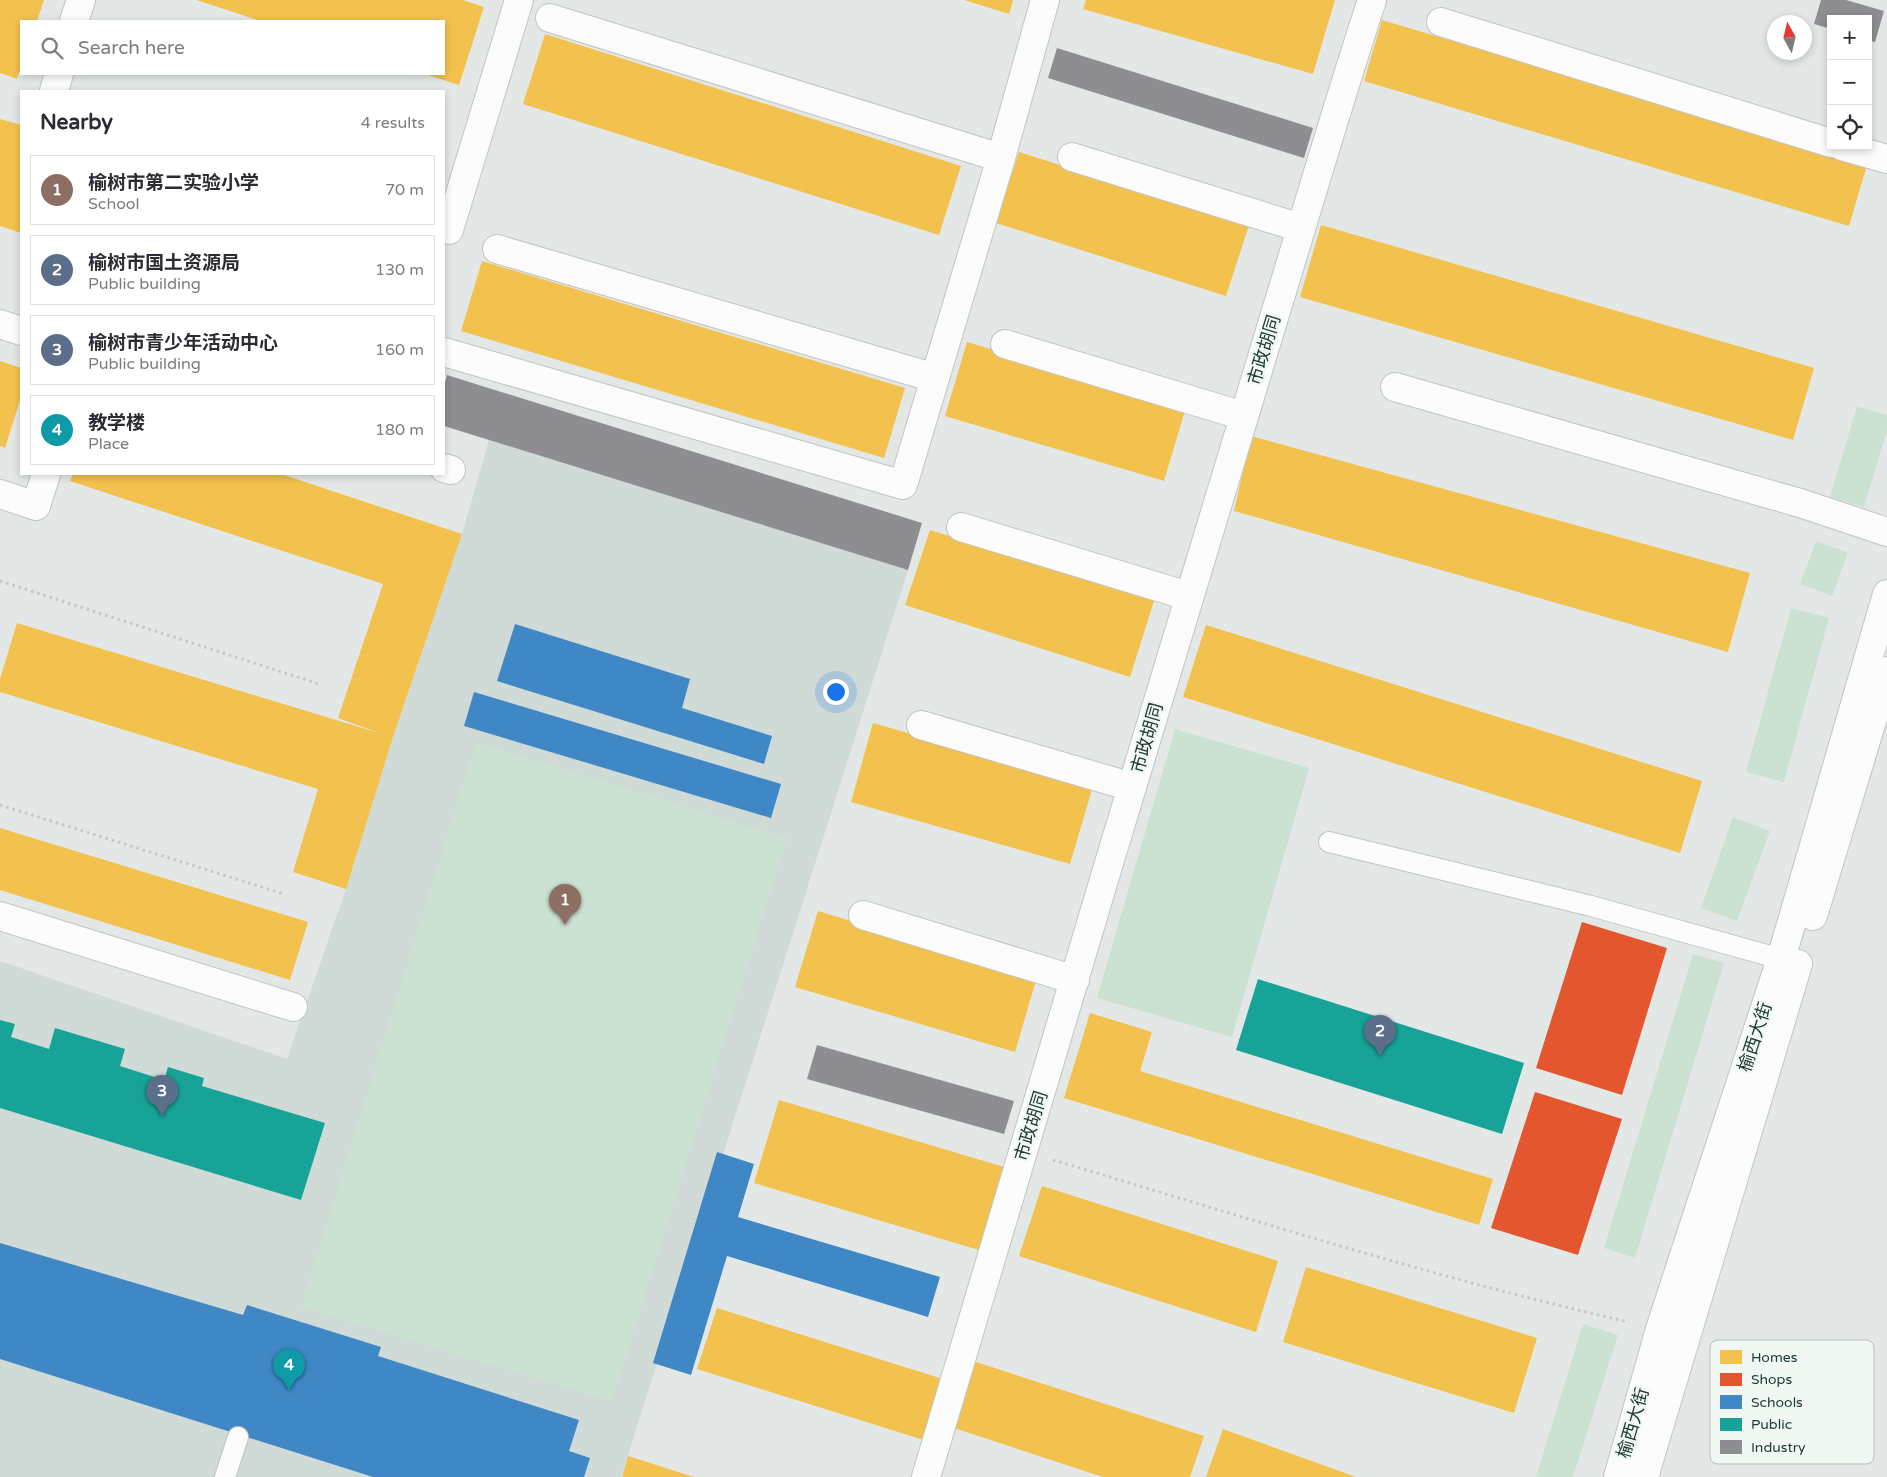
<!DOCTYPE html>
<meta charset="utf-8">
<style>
:root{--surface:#fff;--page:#f2f2f3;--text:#2b2b33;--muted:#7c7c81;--line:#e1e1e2;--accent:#111827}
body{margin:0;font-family:"Varela Round","Noto Sans SC",sans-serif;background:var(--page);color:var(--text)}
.controls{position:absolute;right:15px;top:15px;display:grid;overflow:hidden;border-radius:0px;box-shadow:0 2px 8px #0003}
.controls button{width:45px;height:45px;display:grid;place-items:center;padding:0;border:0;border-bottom:1px solid var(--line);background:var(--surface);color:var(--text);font:25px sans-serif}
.compass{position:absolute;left:1767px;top:15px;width:45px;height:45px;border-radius:50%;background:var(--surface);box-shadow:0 2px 8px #0003;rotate:352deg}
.you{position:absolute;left:835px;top:691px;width:18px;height:18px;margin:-12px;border:4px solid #fff;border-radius:50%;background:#1a73e8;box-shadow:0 0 0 8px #1a73e833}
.badge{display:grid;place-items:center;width:32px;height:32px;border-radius:50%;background:var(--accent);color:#fff;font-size:16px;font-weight:700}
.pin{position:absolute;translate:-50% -41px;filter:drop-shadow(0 1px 2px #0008)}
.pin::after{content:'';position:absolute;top:26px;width:18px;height:15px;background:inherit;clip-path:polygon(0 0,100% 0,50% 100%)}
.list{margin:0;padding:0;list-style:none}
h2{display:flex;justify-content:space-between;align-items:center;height:65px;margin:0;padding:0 20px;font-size:21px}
h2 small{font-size:16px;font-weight:400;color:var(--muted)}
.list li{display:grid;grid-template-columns:32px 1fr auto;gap:15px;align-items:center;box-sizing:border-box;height:70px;margin:0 10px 10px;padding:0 10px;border:1px solid var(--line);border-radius:0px}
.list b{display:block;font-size:19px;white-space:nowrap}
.list p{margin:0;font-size:16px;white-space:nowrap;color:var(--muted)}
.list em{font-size:16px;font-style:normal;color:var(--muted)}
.icon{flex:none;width:28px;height:28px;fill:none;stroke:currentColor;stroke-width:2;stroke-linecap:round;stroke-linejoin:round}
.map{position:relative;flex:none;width:1887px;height:1477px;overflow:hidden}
.search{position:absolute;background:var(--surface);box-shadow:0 2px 8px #0003;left:20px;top:20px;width:425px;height:55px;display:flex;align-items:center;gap:12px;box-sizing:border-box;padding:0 18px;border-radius:0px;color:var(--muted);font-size:19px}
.panel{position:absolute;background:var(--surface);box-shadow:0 2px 8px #0003;left:20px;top:90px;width:425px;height:385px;border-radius:0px}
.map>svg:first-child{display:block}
</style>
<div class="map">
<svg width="1887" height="1477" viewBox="0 0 1887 1477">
<rect width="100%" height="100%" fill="#e3e8e6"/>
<!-- built -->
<polygon fill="#d0dad6" points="489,440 908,570 621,1477 0,1477 0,961 287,1059 346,889 393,737 462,534"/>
<!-- green -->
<g fill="#cbe2d2">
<polygon points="1857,406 1887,415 1887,430 1864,507 1830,497"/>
<polygon points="1816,541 1848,553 1832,596 1800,584"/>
<polygon points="1791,608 1829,618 1784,782 1746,772"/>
<polygon points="1175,729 1309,768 1232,1037 1097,998"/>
<polygon points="476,742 787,838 612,1402 301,1307"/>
<polygon points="1733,817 1770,831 1737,921 1701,908"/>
<polygon points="1693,954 1724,963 1635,1258 1604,1248"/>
<polygon points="1583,1324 1618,1335 1573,1477 1536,1477"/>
</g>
<!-- homes -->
<g fill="#f2c14e">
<polygon points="0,0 44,0 37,21 21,21 21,67 17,79 0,73"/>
<polygon points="196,0 463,0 484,7 459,85 425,74 444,74 444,21 261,21"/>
<polygon points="964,0 1013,0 1009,14"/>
<polygon points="1086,0 1335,0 1313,74 1083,9"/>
<polygon points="1382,20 1867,165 1849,226 1364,81"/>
<polygon points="545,34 961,166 939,235 523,104"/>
<polygon points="0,119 21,125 21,233 0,226"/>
<polygon points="1019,152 1249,225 1226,296 996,223"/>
<polygon points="1321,225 1814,368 1793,440 1300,297"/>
<polygon points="482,261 905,388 884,458 461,331"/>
<polygon points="967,342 1186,407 1164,481 945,416"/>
<polygon points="0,361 21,368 21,397 5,448 0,446"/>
<polygon points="1251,436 1750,573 1728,652 1234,511"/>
<polygon points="73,474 281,474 462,534 393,737 346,889 293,872 318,789 0,692 0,679 17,623 382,734 338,718 383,584 70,481"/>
<polygon points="930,530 1154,601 1130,677 905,605"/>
<polygon points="1206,625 1702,781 1680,853 1183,697"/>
<polygon points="873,723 1093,786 1070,864 851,802"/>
<polygon points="0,828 308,922 290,980 0,890"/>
<polygon points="818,911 1037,977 1015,1052 795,987"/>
<polygon points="1090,1013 1152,1032 1140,1071 1493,1179 1479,1225 1064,1098"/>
<polygon points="779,1100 1004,1167 979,1250 754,1183"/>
<polygon points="1042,1186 1278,1261 1256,1332 1019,1256"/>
<polygon points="1306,1267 1537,1338 1514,1413 1283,1342"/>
<polygon points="717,1308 946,1380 927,1441 697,1369"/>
<polygon points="973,1361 1204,1436 1190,1477 1103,1477 951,1427"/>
<polygon points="1223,1429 1356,1477 1206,1477"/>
<polygon points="628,1456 694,1477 622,1477"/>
</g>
<!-- shops -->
<g fill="#e4572e">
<polygon points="1582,922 1667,948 1622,1095 1536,1068"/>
<polygon points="1535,1092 1622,1119 1578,1255 1491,1228"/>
</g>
<!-- schools -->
<g fill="#3f88c5">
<polygon points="515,624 690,679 682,708 772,736 764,764 497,681"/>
<polygon points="474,692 781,784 771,818 464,726"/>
<polygon points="717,1152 754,1164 738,1217 940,1277 928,1317 727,1256 691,1375 653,1363"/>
<polygon points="0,1243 243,1315 247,1305 381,1347 378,1356 579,1420 569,1451 590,1458 584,1477 373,1477 0,1359"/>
</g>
<!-- public -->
<g fill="#17a398">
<polygon points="1258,979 1524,1063 1502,1134 1236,1050"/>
<polygon points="0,1020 15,1024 11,1037 49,1049 55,1028 125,1049 120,1066 164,1080 168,1067 204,1078 202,1086 325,1123 301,1200 0,1108"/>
</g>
<!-- industry -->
<g fill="#8d8d92">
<polygon points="1821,0 1846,0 1884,11 1875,42 1868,40 1868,19 1831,19 1831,29 1814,24"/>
<polygon points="1057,48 1313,128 1304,158 1048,78"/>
<polygon points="447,375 922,523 908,570 444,426 444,386"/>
<polygon points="817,1045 1014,1101 1004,1134 807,1079"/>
</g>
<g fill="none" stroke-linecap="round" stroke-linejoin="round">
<defs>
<g id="service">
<polyline points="1329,842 1591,906 1781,959"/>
<polyline points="225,1477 238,1437"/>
</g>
<polyline id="pedestrian" points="0,494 36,506 46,474"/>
<g id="minor">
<polyline points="550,18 1001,158"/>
<polyline points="74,21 81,0"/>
<polyline points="1441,22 1831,143"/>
<polyline points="54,91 59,74"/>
<polyline points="1842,146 1887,159"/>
<polyline points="1072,157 1301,228"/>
<polyline points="444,228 449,230 519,0"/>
<polyline points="497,249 935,378"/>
<polyline points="0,324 21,331"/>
<polyline points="1005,344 1244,416"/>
<polyline points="444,352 903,485 1001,158 1045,0"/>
<polyline points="1395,387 1800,503 1887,532"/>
<polyline points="444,468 451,470"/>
<polyline points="961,527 1188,596"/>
<polyline points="921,725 1132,787"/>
<polyline points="863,915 1075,980"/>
<polyline points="0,916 293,1007"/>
<path d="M926,1477c117,-389 230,-778 350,-1166 32,-104 62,-208 96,-311"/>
</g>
<g id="secondary">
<polyline points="1813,916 1887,671"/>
<polyline points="1618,1477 1660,1329 1781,959 1887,594"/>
<polyline points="1644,1477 1798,964"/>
</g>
</defs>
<!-- service casing -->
<use href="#service" stroke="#c0c5c3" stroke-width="22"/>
<!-- pedestrian casing -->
<use href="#pedestrian" stroke="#c0c5c3" stroke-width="30"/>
<!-- minor casing -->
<use href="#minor" stroke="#c0c5c3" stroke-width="30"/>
<!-- secondary casing -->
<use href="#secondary" stroke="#bec6c3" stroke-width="30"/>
<!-- path -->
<g stroke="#c0c9c4" stroke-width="3" stroke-dasharray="2.5 4" stroke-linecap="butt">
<polyline points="0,581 319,684"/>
<polyline points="0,805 284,894"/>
<path d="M1053,1160c191,57 382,118 576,162"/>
</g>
<!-- service -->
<use href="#service" stroke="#fbfcfb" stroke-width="20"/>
<!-- pedestrian -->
<use href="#pedestrian" stroke="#fbfcfb" stroke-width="28"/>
<!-- minor -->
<use href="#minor" stroke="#fbfcfb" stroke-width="28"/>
<!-- secondary -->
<use href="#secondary" stroke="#fbfcfb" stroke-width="28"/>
</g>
<g text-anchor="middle" stroke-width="5" stroke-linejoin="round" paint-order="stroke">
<!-- street labels -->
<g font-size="18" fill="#203c33" stroke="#f1f8f4">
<text transform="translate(1264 350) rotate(-73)" y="6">市政胡同</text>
<text transform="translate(1147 738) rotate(-74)" y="6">市政胡同</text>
<text transform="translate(1755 1037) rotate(-72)" y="6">榆西大街</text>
<text transform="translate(1031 1126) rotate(-73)" y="6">市政胡同</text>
<text transform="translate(1633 1423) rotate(-74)" y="6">榆西大街</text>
</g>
</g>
<!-- legend -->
<rect x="1710" y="1340" width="164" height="124" rx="8" fill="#f1f8f4" stroke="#b2c0ba" stroke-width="1"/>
<rect x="1720" y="1350" width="22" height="14" fill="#f2c14e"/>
<rect x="1720" y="1373" width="22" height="13" fill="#e4572e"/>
<rect x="1720" y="1395" width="22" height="14" fill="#3f88c5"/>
<rect x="1720" y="1418" width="22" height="13" fill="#17a398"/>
<rect x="1720" y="1440" width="22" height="14" fill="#8d8d92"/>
<g font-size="14" fill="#203c33">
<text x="1751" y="1362">Homes</text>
<text x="1751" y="1384">Shops</text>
<text x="1751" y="1407">Schools</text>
<text x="1751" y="1429">Public</text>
<text x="1751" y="1452">Industry</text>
</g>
</svg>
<div class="controls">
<button>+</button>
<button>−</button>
<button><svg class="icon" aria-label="locate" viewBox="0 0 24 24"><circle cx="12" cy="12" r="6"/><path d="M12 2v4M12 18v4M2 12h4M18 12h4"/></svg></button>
</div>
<svg class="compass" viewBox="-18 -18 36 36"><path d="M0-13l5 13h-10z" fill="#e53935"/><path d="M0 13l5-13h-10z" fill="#7c7c81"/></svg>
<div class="you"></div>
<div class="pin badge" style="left:565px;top:925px;background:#8d6e63">1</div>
<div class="pin badge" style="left:1380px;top:1056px;background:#5c6f8a">2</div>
<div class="pin badge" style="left:162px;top:1116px;background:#5c6f8a">3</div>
<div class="pin badge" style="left:289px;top:1390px;background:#0f9aa8">4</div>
<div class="search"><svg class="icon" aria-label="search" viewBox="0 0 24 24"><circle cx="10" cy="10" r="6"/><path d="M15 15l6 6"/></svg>Search here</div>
<section class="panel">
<h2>Nearby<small>4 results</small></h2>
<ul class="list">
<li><span class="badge" style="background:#8d6e63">1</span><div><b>榆树市第二实验小学</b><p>School</p></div><em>70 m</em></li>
<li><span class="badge" style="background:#5c6f8a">2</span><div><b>榆树市国土资源局</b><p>Public building</p></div><em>130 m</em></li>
<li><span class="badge" style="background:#5c6f8a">3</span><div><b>榆树市青少年活动中心</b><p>Public building</p></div><em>160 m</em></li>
<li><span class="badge" style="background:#0f9aa8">4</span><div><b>教学楼</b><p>Place</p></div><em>180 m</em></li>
</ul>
</section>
</div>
